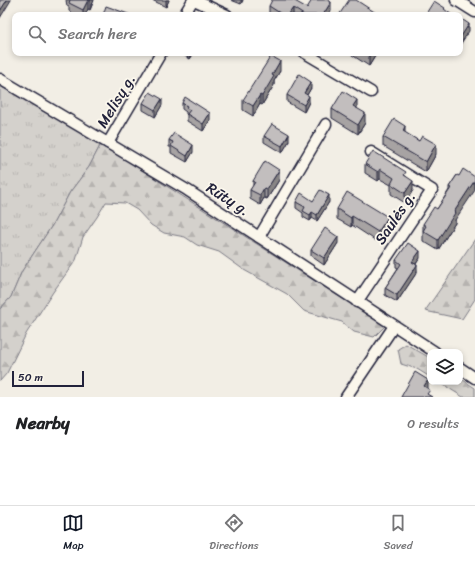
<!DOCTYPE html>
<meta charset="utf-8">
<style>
:root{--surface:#fff;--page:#f2f2f2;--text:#202124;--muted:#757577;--line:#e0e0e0;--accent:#111827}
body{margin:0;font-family:Sriracha,sans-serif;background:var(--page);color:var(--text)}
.controls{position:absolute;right:12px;bottom:12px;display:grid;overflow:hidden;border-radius:8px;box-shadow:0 2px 6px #0003}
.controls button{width:36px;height:36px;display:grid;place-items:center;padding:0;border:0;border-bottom:1px solid var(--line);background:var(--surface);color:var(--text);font:20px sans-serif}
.scale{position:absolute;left:12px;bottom:10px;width:72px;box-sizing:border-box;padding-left:4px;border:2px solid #22223b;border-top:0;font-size:11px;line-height:14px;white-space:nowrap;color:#22223b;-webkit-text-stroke:3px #fbf7ec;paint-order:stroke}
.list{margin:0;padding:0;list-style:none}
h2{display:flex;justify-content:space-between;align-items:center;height:52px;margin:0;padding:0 16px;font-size:17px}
h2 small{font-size:13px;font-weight:400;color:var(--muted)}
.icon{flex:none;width:22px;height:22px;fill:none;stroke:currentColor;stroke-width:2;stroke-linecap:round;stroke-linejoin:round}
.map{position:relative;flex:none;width:475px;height:397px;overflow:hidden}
.search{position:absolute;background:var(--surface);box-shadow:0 2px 6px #0003;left:12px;right:12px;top:12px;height:44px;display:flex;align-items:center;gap:10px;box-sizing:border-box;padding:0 14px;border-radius:8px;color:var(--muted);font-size:15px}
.sheet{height:108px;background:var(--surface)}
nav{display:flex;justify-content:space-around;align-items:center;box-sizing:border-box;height:56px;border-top:1px solid var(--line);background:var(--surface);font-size:11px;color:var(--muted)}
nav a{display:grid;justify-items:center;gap:2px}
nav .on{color:var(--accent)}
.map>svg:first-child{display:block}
</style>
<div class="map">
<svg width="475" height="397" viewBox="0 0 475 397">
<defs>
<pattern id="grass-tufts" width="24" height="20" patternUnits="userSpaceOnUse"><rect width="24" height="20" fill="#d4d1cc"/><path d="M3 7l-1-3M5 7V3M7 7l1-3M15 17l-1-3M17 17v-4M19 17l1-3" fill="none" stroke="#b6b3b0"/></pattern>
<pattern id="forest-firs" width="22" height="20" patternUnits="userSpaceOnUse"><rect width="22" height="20" fill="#d4d1cc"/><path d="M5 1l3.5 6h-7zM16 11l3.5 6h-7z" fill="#b6b3b0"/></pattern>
</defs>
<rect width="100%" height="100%" fill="#f2eee5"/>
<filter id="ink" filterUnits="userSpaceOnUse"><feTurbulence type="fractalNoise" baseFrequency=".025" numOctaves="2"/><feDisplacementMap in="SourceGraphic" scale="8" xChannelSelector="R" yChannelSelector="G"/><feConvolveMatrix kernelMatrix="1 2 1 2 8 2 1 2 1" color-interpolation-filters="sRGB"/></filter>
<g filter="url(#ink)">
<!-- grass -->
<polygon fill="url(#grass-tufts)" stroke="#7b7a84" points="0,86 101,144 89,167 70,192 53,224 22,271 11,297 0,309"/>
<!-- forest -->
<g fill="url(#forest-firs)" stroke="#7b7a84">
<polygon points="101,144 385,326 374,337 354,332 342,322 304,311 287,294 244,270 219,252 197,245 185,237 164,233 151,225 137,210 125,203 106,202 97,217 83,237 76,260 53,292 26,334 7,373 0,381 0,309 11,297 22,271 53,224 70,192 89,167"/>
<polygon points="475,239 475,299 462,319 425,311"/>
<polygon points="406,344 430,358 430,377 417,369 401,364 398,349"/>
<polygon points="460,378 475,388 475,397 463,397 439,382 460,382"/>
</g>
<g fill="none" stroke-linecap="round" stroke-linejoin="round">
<defs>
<g id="street">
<polyline points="194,0 227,15"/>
<polyline points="456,0 475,12"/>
<polyline points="184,15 193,0"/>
<polyline points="305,53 371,92"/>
<polyline points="0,79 187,190 435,352"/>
<polyline points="108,143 161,53"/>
<polyline points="259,237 326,124"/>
<polyline points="357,302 432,190 371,152"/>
<polyline points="460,368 475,378"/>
<polyline points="346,397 394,326"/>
</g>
</defs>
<!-- street casing -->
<use href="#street" stroke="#22223b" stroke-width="13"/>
<!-- street -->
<use href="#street" stroke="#fbf7ec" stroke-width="10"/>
</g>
<!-- wall -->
<g fill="#a7a3a3" stroke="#22223b">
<polygon points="66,0 94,0 90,10 88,9 85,15 76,15 69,11 69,7 67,6"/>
<polygon points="152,0 169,0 166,7"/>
<polygon points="231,0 243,0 241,4"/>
<polygon points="269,6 307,8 331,10 328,15 269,15"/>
<polygon points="180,53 194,53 190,59"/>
<polygon points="349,53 377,53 369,66"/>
<polygon points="280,71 274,81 274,85 262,105 260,104 253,116 243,110 243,100"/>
<polygon points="311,88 307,95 309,102 304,112 287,102 287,95"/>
<polygon points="143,103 162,105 155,117 143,110"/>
<polygon points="182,103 210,120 203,131 187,121 187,115 186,114 186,112 182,109"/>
<polygon points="357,108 365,123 358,134 332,118 332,109"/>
<polygon points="405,133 419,141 436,154 426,172 383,146 383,137"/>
<polygon points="264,136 289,141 282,153 264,142"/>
<polygon points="169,140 193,152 187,162 171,153 171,147 169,147"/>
<polygon points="365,164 406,176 413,190 405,203 391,194 391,185 380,179 378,181 365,173"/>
<polygon points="457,175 455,223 438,250 423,241 423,224 437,209 449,190 449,187"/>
<polygon points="279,180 267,199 264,198 260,205 250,199 250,190 253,186 253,181"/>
<polygon points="313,201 329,202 317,221 312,218 310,221 303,217 303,213 296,208 296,202"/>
<polygon points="337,209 388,227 378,242 352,225 351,227 337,219"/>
<polygon points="338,243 324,265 311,256 311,250"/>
<polygon points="420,258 416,264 417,272 397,302 385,295 385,288 398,268 396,267 396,260"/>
</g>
<!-- shaded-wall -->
<g fill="#888585" stroke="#22223b">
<polygon points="7,0 11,0 0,18 0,11"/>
<polygon points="88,0 88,9 85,15 83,15 83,10"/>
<polygon points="91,0 94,0 90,10 90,1"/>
<polygon points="166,0 169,0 166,7"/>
<polygon points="241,0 243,0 241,4"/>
<polygon points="331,2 331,10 328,15 323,15"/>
<polygon points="293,8 293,15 288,15"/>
<polygon points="469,24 469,31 460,45 460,38"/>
<polygon points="190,53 194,53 190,59"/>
<polygon points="371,53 377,53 369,66 369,56"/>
<polygon points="280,61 280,71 274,81 274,85 262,105 262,96 272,75"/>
<polygon points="311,82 311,88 304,100 304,93"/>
<polygon points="260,95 260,104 253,116 253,106"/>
<polygon points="309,96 309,102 304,112 304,105"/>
<polygon points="162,99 162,105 155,117 155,110"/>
<polygon points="357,100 357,110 353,106"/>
<polygon points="210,113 210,120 203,131 203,124"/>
<polygon points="365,113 365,123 358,134 358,125"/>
<polygon points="405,126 405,136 403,131"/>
<polygon points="289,134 289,141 282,153 282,146"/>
<polygon points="436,144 436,154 426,172 426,162"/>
<polygon points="193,145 193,152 187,162 187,156"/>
<polygon points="380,169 380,179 378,181 378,172"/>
<polygon points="279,170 279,180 267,199 267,189"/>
<polygon points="475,180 475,190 455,220 455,223 438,250 438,240 454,212"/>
<polygon points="413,181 413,190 405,203 405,193"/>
<polygon points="264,188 264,198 260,205 260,195"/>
<polygon points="329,195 329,202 317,221 317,215"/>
<polygon points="312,212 312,218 310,221 310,215"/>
<polygon points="352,216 352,225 351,227 351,218"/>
<polygon points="388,217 388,227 378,242 378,232"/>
<polygon points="338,237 338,243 324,265 324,258"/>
<polygon points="420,251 420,258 412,269 412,262"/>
<polygon points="417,265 417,272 397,302 397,295"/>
<polygon points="428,380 428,390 424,386"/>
</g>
<!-- building -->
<g fill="#c2bebe" stroke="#22223b">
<polygon points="0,0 7,0 0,11"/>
<polygon points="70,0 91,0 90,1 88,0 83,10 69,3"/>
<polygon points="272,0 293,0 307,8 312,0 328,0 331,2 323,15 304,15 293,8 288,15 283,15 269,6"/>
<polygon points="349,0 356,0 379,15 339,15"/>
<polygon points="434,1 445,8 444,9 452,15 425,15"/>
<polygon points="106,6 131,15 103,15"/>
<polygon points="460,18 469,24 460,38"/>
<polygon points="364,53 371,53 369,56"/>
<polygon points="271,56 280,61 272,75 274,76 262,96 260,95 253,106 243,100"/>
<polygon points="299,74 311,82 304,93 309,96 304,105 287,95"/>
<polygon points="343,91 357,100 353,106 365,113 358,125 332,109"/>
<polygon points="150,92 162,99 155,110 143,103"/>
<polygon points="185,97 210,113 203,124 187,114 190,110 186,108 187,106 182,103"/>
<polygon points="394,119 405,126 403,131 419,141 422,136 436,144 426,162 383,137"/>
<polygon points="272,124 289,134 282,146 264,136"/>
<polygon points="174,133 193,145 187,156 171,146 173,142 169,140"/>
<polygon points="373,151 406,172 404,175 413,181 405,193 391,184 394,178 380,169 378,172 365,164"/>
<polygon points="265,161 279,170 267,189 264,188 260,195 250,190 255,182 253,181"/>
<polygon points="463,169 475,177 475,180 454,212 455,213 438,240 423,231 426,226 423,224 434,207 437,209 451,188 449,187 457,175 459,176"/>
<polygon points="320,190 329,195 317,215 312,212 310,215 303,211 305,207 296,202 301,193 313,201"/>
<polygon points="347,192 388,217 378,232 352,216 351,218 337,209"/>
<polygon points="325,228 338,237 324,258 311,250"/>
<polygon points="408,243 420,251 412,262 417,265 397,295 385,288 401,264 396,260"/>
<polygon points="415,372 428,380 424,386 430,390 427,394 432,397 401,397"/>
</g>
</g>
<g text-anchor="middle" stroke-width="3.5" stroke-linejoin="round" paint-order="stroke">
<!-- street labels -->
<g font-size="15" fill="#22223b" stroke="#fbf7ec">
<text transform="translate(116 101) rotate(-59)" y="5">Melisų g.</text>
<text transform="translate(228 199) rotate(33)" y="5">Rūtų g.</text>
<text transform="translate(395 218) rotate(-56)" y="5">Saulės g.</text>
</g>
</g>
</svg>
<div class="controls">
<button><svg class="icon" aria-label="layers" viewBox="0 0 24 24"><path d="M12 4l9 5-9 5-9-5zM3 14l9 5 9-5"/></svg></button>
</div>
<div class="scale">50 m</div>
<div class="search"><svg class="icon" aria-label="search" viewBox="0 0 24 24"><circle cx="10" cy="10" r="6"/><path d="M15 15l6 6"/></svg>Search here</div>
</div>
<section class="sheet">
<h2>Nearby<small>0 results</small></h2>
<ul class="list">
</ul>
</section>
<nav>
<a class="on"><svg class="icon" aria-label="map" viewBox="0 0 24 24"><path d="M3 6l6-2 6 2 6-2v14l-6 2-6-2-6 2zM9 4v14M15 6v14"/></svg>Map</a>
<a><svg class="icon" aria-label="directions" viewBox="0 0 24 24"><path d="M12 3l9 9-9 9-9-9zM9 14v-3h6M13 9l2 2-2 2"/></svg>Directions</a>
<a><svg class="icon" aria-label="saved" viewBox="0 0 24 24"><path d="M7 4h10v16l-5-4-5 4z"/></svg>Saved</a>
</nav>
